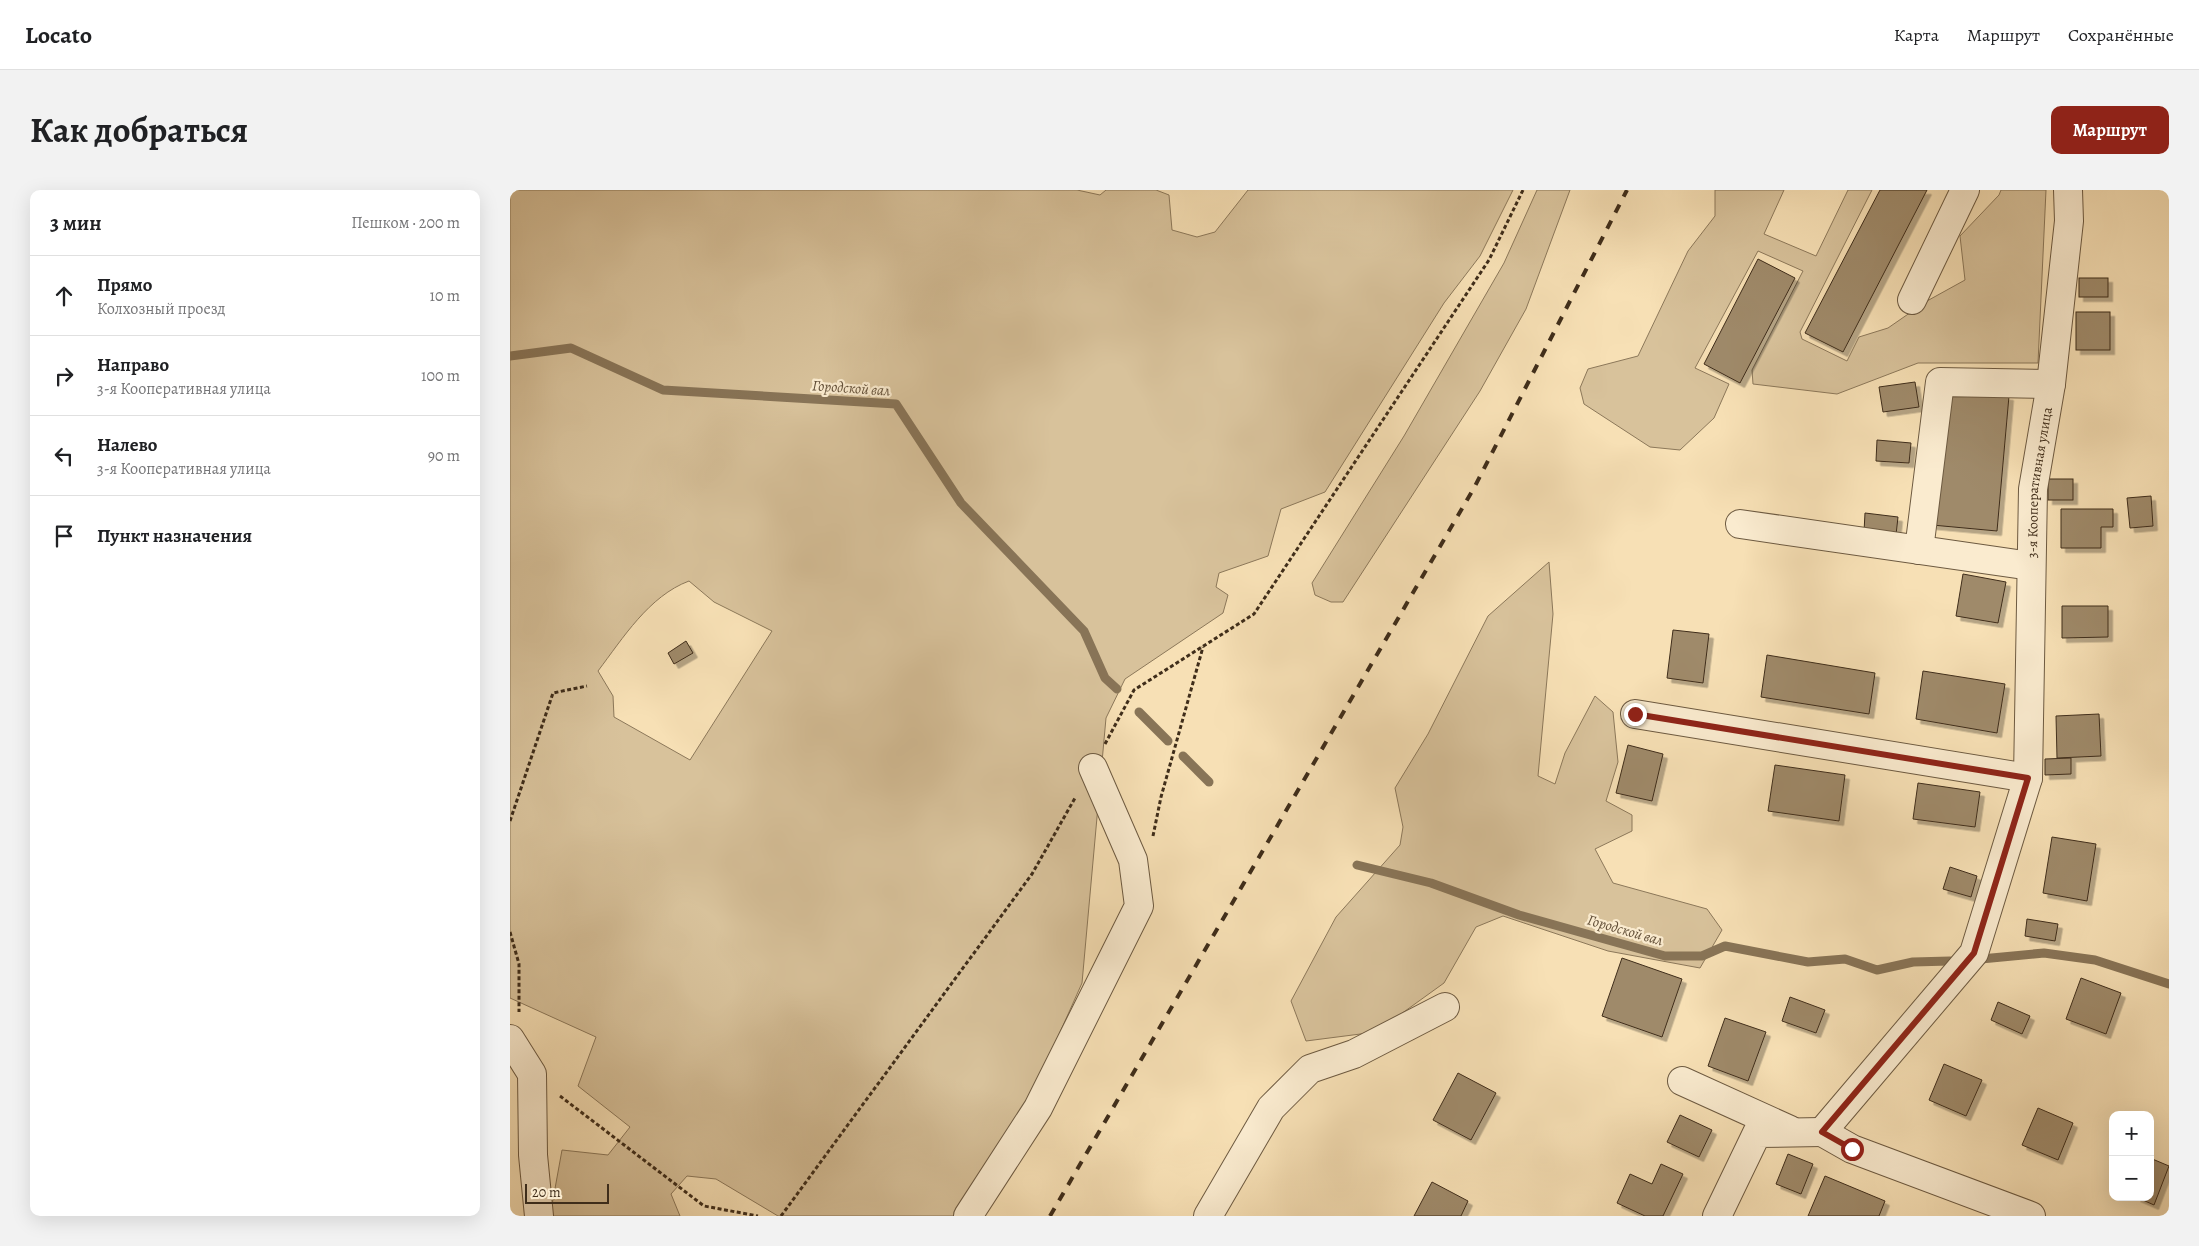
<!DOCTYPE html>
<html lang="ru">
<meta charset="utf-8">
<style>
:root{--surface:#fff;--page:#f2f2f2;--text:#202124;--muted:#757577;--line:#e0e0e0;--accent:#8f2418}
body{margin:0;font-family:Alegreya,serif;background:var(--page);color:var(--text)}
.controls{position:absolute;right:15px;bottom:15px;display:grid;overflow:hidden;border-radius:10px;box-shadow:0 5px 20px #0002}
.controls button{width:45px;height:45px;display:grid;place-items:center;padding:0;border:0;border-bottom:1px solid var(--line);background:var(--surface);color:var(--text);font:25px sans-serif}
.scale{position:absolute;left:15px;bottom:12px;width:84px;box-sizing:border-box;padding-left:5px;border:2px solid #3f2d1a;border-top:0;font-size:14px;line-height:18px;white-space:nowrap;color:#3f2d1a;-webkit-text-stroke:4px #faebcf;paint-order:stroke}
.stop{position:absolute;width:15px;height:15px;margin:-11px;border:4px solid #8f2418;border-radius:50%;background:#fff}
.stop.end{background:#8f2418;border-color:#fff;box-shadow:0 1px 5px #0008}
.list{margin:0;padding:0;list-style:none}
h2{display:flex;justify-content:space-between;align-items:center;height:65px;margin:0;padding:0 20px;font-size:21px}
h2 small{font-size:16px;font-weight:400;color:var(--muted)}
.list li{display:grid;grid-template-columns:32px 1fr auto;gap:15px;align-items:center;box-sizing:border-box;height:80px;padding:0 20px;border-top:1px solid var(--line)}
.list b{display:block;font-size:19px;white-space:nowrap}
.list p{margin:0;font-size:16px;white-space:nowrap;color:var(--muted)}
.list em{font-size:16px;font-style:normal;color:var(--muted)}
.icon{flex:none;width:28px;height:28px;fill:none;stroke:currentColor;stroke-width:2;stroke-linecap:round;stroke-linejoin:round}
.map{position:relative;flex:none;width:1659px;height:1026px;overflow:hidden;border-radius:10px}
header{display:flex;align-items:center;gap:30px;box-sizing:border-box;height:70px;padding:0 25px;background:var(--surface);border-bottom:1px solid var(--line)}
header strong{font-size:24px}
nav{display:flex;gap:28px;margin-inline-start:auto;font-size:18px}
.intro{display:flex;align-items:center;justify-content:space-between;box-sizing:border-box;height:120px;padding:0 30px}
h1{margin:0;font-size:35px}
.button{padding:12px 22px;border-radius:10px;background:var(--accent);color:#fff;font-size:18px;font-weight:700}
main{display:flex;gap:30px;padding:0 30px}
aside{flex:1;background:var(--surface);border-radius:10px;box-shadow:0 5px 20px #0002}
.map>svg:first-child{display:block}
</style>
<header>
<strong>Locato</strong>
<nav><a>Карта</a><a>Маршрут</a><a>Сохранённые</a></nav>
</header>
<div class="intro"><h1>Как добраться</h1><a class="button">Маршрут</a></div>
<main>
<aside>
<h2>3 мин<small>Пешком · 200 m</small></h2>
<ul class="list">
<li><svg class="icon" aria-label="ahead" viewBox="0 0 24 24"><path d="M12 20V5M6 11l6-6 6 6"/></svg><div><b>Прямо</b><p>Колхозный проезд</p></div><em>10 m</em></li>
<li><svg class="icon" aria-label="right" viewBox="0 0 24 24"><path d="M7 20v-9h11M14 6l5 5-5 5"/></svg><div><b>Направо</b><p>3-я Кооперативная улица</p></div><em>100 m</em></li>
<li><svg class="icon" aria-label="left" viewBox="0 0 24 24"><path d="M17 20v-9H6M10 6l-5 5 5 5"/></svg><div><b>Налево</b><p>3-я Кооперативная улица</p></div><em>90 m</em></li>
<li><svg class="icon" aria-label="arrive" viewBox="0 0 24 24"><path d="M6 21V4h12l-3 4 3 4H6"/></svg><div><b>Пункт назначения</b></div></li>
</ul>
</aside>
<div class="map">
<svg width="1659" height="1026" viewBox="0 0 1659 1026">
<defs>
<filter id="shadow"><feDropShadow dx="4.5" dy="4.5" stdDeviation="0" flood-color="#0004"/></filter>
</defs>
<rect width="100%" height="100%" fill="#f7e0b5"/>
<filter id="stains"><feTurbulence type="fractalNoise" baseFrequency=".004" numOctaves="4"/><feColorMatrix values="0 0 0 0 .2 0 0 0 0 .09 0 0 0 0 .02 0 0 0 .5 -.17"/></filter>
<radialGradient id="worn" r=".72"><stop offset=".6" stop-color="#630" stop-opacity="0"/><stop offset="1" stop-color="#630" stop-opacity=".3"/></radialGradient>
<!-- green -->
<g fill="#d8c29b" stroke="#8c785a" fill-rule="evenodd">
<path d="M0,0h567l23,5 6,-5h50l13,5 3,35 25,7 18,-5 33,-42h265l-33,66 -36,47 -119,189 -44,17 -13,47 -49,17 -3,14 12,8 -5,18 -98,66 -19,39 -24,265 -104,233h-200l-62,-37 -29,-3 -16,18 9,22h-130l12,-66 46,5 22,-28 -52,-41 18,-49 -86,-39zM179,391l25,21 58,29 -82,129 -76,-43 -1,-21 -15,-25c25,-33 51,-75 91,-90z"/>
<polygon points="1027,0 1060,0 1016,119 970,201 833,412 821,412 805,405 802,393 894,246 994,73"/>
<polygon points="1205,0 1274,0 1254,44 1306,66 1338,0 1362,0 1290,142 1292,149 1337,171 1349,147 1378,138 1417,111 1455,90 1450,46 1489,5 1491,0 1536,0 1528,173 1408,173 1327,204 1243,194 1242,180 1293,81 1248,61 1185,178 1219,194 1204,228 1170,260 1140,257 1074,214 1070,198 1078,179 1128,166 1178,61 1205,26"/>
<polygon points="1039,372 1043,424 1028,586 1045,594 1055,563 1085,506 1103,522 1108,572 1096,611 1122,625 1122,641 1085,659 1103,693 1197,719 1212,740 1190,778 1098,761 993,726 966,737 934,793 866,842 796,851 781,811 826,727 890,655 893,637 885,598 918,544 978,426"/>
</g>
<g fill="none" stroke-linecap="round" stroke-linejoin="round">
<!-- stream -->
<g stroke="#887457" stroke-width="9">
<polyline points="0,166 61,158 153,200 386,214 451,313 574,441 595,488 607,499"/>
<polyline points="629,522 658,551"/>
<polyline points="673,566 699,592"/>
<polyline points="847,675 921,693 1009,725 1155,766 1192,766 1215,756 1298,772 1335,769 1367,780 1403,772 1440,771"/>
<polyline points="1471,769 1534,763 1585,770 1659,794"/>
</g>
</g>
<!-- building -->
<g fill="#9f8a6b" stroke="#3f2d1a" filter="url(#shadow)">
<polygon points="1370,0 1417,0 1333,162 1295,143"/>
<polygon points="1248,69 1285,88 1230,193 1194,174"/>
<rect x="1569" y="88" width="29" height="19"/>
<rect x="1566" y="122" width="34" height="38"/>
<polygon points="1405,192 1409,217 1373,222 1369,197"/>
<polygon points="1435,201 1499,206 1487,341 1422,335"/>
<polygon points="1367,250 1401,253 1399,273 1366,271"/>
<rect x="1538" y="289" width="25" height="21"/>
<polygon points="1641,306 1643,336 1620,338 1617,308"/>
<polygon points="1551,319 1603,319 1603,337 1591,337 1591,358 1551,358"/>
<polygon points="1355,323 1388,327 1386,345 1354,342"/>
<polygon points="1453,384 1496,392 1488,433 1446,426"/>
<polygon points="1552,416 1598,416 1598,447 1552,448"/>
<polygon points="1163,440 1199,444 1193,493 1157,488"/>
<polygon points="176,451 183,463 164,474 158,463"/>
<polygon points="1257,465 1365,483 1359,524 1251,507"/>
<polygon points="1413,481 1495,494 1487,543 1406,529"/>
<polygon points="1589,524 1591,566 1547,568 1546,526"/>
<polygon points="1118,555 1153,564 1142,611 1106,603"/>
<polygon points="1561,568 1561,584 1535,585 1535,569"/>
<polygon points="1265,575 1335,585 1329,631 1258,621"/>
<polygon points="1408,593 1470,602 1465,637 1403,629"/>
<polygon points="1542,647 1586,654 1577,711 1533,703"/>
<polygon points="1440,677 1467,686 1461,707 1433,699"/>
<polygon points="1517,729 1548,734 1545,751 1515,746"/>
<polygon points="1112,768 1172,789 1152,847 1092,826"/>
<polygon points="1571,788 1611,803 1596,844 1556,829"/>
<polygon points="1280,807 1315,820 1306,843 1272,831"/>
<polygon points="1488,812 1520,826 1512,844 1481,830"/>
<polygon points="1215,828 1256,842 1238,891 1198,876"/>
<polygon points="1434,874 1472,890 1456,926 1419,910"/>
<polygon points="948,883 986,903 961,950 923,930"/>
<polygon points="1528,918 1563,933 1548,970 1512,955"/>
<polygon points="1170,925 1202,940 1189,967 1157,952"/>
<polygon points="1278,964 1303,974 1291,1004 1266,994"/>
<polygon points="1640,968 1659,976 1644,1015 1626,1007 1640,1007"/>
<polygon points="1151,974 1173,984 1153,1026 1135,1026 1107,1013 1120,984 1142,994"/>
<polygon points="1315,986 1375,1011 1369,1026 1298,1026"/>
<polygon points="922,992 958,1011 951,1026 904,1026"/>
</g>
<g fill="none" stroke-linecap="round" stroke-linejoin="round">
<defs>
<g id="minor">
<polyline points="1402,110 1455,0"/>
<polyline points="1230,334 1521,376"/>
<polyline points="1409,360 1430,192 1541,194"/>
<polyline points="1125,524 1518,588"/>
<polyline points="0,849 22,884 23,965 29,1026"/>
<polyline points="1172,891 1280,940"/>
<path id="s1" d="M1312,942l152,-179 54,-175 5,-289 18,-105 18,-163 -1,-31"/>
<polyline points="1312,942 1342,959 1521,1026"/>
<polyline points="458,1026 528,918 629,716 623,670 583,578"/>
<polyline points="698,1026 761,918 800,879 844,864 935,817"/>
<polyline points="1207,1026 1247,943 1312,942"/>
</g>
</defs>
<!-- minor casing -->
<use href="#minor" stroke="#6d5a41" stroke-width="30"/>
<!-- path -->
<g stroke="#3f2d1a" stroke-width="3" stroke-dasharray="4 2.5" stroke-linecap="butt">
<polyline points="595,554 624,500 744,424 979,70 1013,0"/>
<polyline points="0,631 43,503 77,496"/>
<polyline points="643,646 651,607 693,457"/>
<polyline points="0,742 9,774 9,822"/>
<polyline points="50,906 194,1016 248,1026"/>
<polyline points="271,1026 522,684 565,608"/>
</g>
<!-- minor -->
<use href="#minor" stroke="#faebcf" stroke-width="28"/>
<!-- rail -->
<polyline stroke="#3f2d1a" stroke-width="4" stroke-dasharray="9 9" stroke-linecap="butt" points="540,1026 964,298 1117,0"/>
</g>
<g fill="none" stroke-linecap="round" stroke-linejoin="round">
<!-- route -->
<polyline stroke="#8f2418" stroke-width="6" points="1125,524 1518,588 1464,763 1312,942 1342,959"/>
</g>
<g text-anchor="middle" stroke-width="4.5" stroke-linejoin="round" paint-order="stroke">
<!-- street labels -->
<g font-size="14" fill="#3f2d1a" stroke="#faebcf">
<text dy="5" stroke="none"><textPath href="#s1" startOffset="714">3-я Кооперативная улица</textPath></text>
</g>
<!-- water labels -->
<g font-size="15" font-style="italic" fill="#635039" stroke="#faebcf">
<text transform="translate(341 198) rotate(4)" y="5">Городской вал</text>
<text transform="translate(1115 740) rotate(16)" y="5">Городской вал</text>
</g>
</g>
<rect width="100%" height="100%" filter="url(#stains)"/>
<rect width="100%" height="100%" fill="url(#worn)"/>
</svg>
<div class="controls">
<button>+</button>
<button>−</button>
</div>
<div class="scale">20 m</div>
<div class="stop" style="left:1342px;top:959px"></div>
<div class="stop end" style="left:1125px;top:524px"></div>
</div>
</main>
